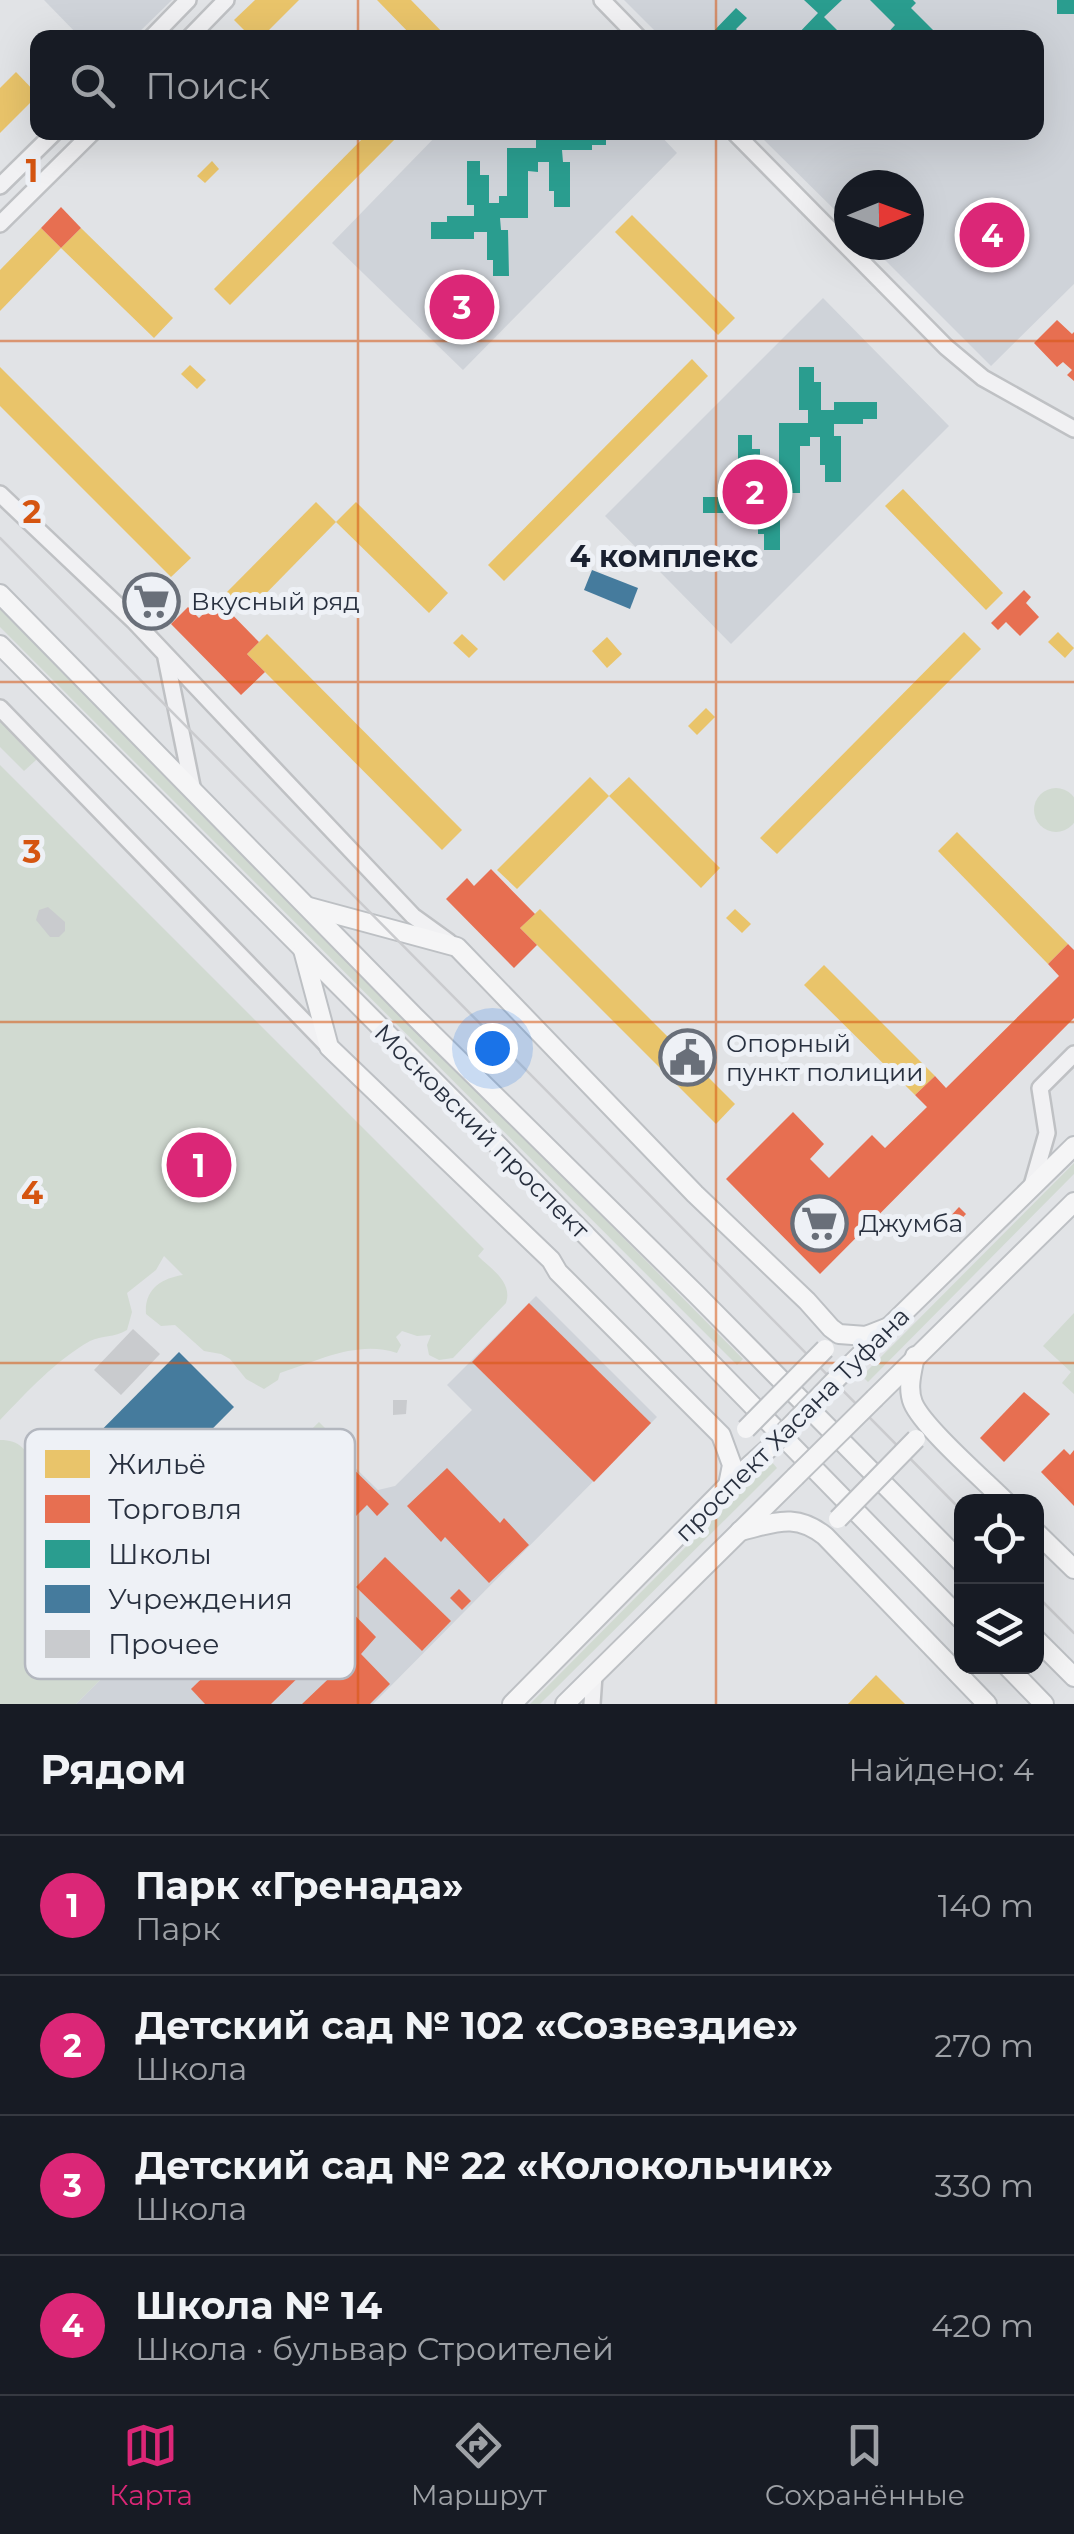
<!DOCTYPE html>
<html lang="ru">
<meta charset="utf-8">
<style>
:root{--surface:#171b24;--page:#20242c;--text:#f1f3f6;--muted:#9ea1a6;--line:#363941;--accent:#db2777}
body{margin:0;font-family:Montserrat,sans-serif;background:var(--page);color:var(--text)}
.controls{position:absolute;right:30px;bottom:30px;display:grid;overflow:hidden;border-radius:20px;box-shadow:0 10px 40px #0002}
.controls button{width:90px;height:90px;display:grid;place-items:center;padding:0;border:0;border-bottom:2px solid var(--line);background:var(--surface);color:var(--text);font:50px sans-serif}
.compass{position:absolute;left:834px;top:170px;width:90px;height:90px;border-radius:50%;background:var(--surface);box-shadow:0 10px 40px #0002;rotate:89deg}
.you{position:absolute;left:492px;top:1048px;width:35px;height:35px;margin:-25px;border:8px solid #fff;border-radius:50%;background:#1a73e8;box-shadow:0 0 0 15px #1a73e833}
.badge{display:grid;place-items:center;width:65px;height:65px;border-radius:50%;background:var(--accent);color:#fff;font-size:32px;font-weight:700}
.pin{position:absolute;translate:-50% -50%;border:5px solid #fff;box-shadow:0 2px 10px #0006}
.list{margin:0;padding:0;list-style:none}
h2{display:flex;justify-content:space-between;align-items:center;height:130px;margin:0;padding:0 40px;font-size:42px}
h2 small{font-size:32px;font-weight:400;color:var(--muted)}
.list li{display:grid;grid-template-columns:65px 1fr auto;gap:30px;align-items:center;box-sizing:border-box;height:140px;padding:0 40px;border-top:2px solid var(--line)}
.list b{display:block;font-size:38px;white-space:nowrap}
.list p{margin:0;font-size:32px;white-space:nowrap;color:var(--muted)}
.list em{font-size:32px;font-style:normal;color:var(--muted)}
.icon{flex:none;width:55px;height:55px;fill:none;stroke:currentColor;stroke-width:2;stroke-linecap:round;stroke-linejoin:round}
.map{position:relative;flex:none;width:1074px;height:1704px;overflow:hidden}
.search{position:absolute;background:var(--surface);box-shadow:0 10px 40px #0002;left:30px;right:30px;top:30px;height:110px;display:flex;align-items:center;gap:25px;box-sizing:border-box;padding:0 35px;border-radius:20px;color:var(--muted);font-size:38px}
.sheet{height:690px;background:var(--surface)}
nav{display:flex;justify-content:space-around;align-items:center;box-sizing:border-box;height:140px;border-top:2px solid var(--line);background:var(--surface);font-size:28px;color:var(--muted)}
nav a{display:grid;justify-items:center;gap:5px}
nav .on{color:var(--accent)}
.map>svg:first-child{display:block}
</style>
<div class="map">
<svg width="1074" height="1704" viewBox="0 0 1074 1704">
<rect width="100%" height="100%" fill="#e1e3e6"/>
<!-- built -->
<g fill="#cfd3d9">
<polygon points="44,0 172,0 134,37 81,38"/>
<polygon points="624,0 1074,0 1074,284 991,366 870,245 909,245 909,185 849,185 849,224 757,133 1036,132 1036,38 661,37"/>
<polygon points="439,133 658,133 677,153 463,370 332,243"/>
<polygon points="823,298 949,426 731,644 605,516"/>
<polygon points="536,1296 657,1417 373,1704 76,1704 334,1447 378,1490 395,1486 472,1410 447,1385"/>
</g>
<!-- green -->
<g fill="#d1dad1">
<polygon points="0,607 743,1359 737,1365 0,627"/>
<polygon points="0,714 36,750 36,760 24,771 0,747"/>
<path d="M0,765l484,484 -6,7c13,13 35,26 28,47l-53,55 -14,2 -10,-5 -2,-10 4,-10 -14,1 -15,-5 -6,6 5,8 -4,8c-39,-13 -77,7 -117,20l-2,7 -14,9 -18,-10 -16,-20 -9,-5 -17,-3 -29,-26 -14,1 -15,-12c-2,-25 16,-36 37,-39l-19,-19 -8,14 -29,23 5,19 -5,18c-13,8 -25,5 -37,11 -35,20 -62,50 -90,79z"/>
<circle cx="1056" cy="810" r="22"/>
<polygon points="1074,1163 1074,1174 868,1382 862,1376"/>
<polygon points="1074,1313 1074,1394 1062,1383 1071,1372 1043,1346"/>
<path d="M319,1422l20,20 -263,262h-76v-264c20,0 27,10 34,27l-5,10 3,11 41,60 53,29 15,22 47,-47 -9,-20 6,-16 15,-4 22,6 34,-34 8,8 6,-6 -8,-8z"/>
<polygon points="771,1461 777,1468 540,1704 530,1704"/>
</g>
<!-- homes -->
<g fill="#e9c46a">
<polygon points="255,0 299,0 261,38 252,38 234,20"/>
<polygon points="377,0 411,0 448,38 414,38"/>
<polygon points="16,72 38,95 0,133 0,88"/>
<polygon points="369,132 402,132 230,305 214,289"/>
<polygon points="212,161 219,169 205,183 197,176"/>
<polygon points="632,215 735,318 718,335 615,232"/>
<polygon points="41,228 61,248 0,311 0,270"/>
<polygon points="81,228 173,318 154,338 61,248"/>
<polygon points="692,359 708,376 504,581 488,565"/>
<polygon points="190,365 206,380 197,389 181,374"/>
<polygon points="0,367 191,558 171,577 0,406"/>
<polygon points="903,489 1003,593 986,610 885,506"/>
<polygon points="316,502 336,522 245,615 225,594"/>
<polygon points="356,502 448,593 429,613 336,522"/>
<polygon points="964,632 981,649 777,854 760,838"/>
<polygon points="1058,632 1074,648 1065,658 1048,642"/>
<polygon points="267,634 462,830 442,850 247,654"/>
<polygon points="462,634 478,649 469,658 453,643"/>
<polygon points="607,637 622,654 607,668 592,651"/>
<polygon points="706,708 715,717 697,735 688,726"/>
<polygon points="590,777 609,796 517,889 497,870"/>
<polygon points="629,777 720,868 701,888 609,796"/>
<polygon points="957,832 1068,944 1048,964 938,851"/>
<polygon points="540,909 735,1104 716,1124 520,928"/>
<polygon points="735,909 751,924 742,933 726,918"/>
<polygon points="824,965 935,1076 915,1095 804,985"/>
<polygon points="876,1675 905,1704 848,1704"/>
</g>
<!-- shops -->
<g fill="#e76f51">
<polygon points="61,207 81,228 61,248 41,228"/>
<polygon points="1057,320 1072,334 1074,332 1074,381 1067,375 1072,370 1063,362 1057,367 1034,343"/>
<polygon points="1024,590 1031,597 1026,603 1039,617 1020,636 1006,622 998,630 991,623"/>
<polygon points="218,600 259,642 247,654 265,672 241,695 171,624 188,607 199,618"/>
<polygon points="491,869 535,914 520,928 537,945 514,968 446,899 467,878 474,886"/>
<polygon points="1068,944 1074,950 1074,1018 820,1274 726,1179 793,1112 824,1144 810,1159 829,1178 872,1135 885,1148 927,1107 915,1095 935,1076 946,1088 1059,976 1048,964"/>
<polygon points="959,1207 966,1214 953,1228 946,1221"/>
<polygon points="529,1303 651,1423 594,1482 472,1362"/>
<polygon points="1024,1392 1050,1414 1004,1462 980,1438"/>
<polygon points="1064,1449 1070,1455 1074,1450 1074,1506 1041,1472"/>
<polygon points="336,1452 389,1504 377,1516 367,1505 307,1565 266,1524"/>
<polygon points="447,1468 500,1523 504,1518 529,1545 489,1583 445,1537 441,1542 407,1506"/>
<polygon points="385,1557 451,1621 422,1651 356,1587"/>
<polygon points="459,1589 471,1601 462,1610 450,1598"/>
<polygon points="337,1597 376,1637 361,1654 390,1684 370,1704 302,1704 344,1664 304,1623 326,1602 329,1605"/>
<polygon points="265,1617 311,1665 271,1704 205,1704 191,1689"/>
</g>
<!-- schools -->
<g fill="#2a9d8f">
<polygon points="804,0 842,0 824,17 845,38 794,38 818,13"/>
<polygon points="870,0 913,0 916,3 911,8 941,38 883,38 895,25"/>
<rect x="1057" y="0" width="17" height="14"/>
<polygon points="736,8 747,18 736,29 745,38 707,38"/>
<polygon points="527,132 550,132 550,136 606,132 606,145 592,145 592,150 562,150 563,162 570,162 570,207 554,207 554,191 549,191 549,162 538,162 538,172 528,171 528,218 500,218 501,230 508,230 509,276 493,276 493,260 487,260 487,232 474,232 474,239 431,239 431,222 447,222 447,216 474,216 474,205 467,205 467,161 480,161 480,175 489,175 489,203 499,203 499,196 507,196 507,148 536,148 536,136 527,136"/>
<polygon points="799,367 814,367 814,382 821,382 821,410 834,410 834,402 877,402 877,419 863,419 863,424 834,424 834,436 841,436 841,482 825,482 825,465 820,465 820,437 810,437 810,446 800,446 800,493 772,493 772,504 780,504 780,550 764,550 764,534 758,534 758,506 746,506 746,513 703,513 703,497 719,497 718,490 746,490 746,479 738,479 738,435 752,435 752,449 760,449 760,477 771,477 771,470 779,470 779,423 808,423 808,410 799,410"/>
</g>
<!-- public -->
<g fill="#457b9d">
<polygon points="592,570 638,588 630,609 584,590"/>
<polygon points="179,1352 234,1407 110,1532 55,1477"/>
</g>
<!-- building -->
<g fill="#c9cbce">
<polygon points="48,907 65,922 65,931 59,937 50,937 36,920 39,910"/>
<polygon points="133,1329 160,1354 121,1395 94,1370"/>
<polygon points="393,1400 407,1400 406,1414 393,1415"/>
</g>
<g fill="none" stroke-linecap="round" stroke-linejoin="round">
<defs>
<g id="minor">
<polyline points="602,0 639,38"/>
<polyline points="151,38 188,0"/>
<polyline points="189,38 226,0"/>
<polyline points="734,132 946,347 983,378 1074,429"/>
<polyline points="0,186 55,132"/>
<polyline points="0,224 93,132"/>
<polyline points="0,494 134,621 413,916 449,942"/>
<polyline points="166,658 193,791"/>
<polyline points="0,708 328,1046"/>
<polyline points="1031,1189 1047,1133 1040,1088 1074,1054"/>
<polyline points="592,1704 594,1675"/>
</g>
<g id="major">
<polyline points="0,594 415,1017 696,1294 962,1563"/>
<polyline points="0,645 491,1138 962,1620"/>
<polyline points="309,907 457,947 695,1194 807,1301 831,1328 839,1334 866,1336 889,1327"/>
<polyline points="303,950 329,1047 551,1260 558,1272 721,1435 732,1465 728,1485"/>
<path d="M915,1356c-3,16 -8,32 -2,47 10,24 72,78 93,99"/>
<polyline points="846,1369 1074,1146"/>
<polyline points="875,1398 1074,1202"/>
<path d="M740,1531c35,-8 55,-19 85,5l162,168"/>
<polyline points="1036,1532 1074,1569"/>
<polyline points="1036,1639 1074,1677"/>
<polyline points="1007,1666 1044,1704"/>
<polyline points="512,1704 728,1485 768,1449"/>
<polyline points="565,1704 795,1477"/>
</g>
</defs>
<!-- minor casing -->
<use href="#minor" stroke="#bfc1c4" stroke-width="20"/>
<!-- major casing -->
<use href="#major" stroke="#bdc0c4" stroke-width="22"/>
<!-- minor -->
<use href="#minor" stroke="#f1f1f3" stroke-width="15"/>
<!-- major -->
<use href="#major" stroke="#f5f5f6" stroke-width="18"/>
<!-- tram -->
<g stroke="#cacbce" stroke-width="2.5">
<polyline points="0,538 962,1511"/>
<polyline points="1036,1595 1074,1633"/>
</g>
<defs>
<g id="major-bridge">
<polyline points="746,1429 825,1349"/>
<polyline points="768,1449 846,1369"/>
<polyline points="795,1477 875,1398"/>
<polyline points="838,1519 916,1439"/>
</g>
</defs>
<!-- major-bridge casing -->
<use href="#major-bridge" stroke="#bdc0c4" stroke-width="22" stroke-linecap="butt"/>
<!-- major-bridge -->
<use href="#major-bridge" stroke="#f5f5f6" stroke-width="18"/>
</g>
<!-- grid -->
<path fill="none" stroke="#d55511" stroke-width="2.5" stroke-opacity="0.55" d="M358,0v38M716,0v38M358,132v1572M716,132v1572M0,341h1074M0,682h1074M0,1022h1074M0,1363h1074"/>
<!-- icons -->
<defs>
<symbol id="supermarket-ring" viewBox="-11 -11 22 22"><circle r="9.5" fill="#eef1f6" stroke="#696f79" stroke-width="1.5"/><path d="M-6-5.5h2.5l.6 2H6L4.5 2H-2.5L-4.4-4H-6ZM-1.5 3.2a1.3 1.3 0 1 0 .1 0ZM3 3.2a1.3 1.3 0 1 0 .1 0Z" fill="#696f79"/></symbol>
<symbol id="civic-ring" viewBox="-11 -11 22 22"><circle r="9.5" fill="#eef1f6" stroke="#696f79" stroke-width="1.5"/><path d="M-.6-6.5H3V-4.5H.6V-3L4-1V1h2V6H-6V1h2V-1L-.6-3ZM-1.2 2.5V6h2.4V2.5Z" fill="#696f79"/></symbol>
</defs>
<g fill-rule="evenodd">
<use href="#supermarket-ring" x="120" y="570" width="63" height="63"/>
<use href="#civic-ring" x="656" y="1026" width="63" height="63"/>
<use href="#supermarket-ring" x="788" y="1192" width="63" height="63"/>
</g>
<g text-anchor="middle" stroke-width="10" stroke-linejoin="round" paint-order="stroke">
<!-- poi labels -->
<g font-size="25" fill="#28303f" stroke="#eef1f6" text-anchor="start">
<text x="191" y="610">Вкусный ряд</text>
<text x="726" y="1052">Опорный<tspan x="726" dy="29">пункт полиции</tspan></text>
<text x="859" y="1232">Джумба</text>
</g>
<!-- street labels -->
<g font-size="25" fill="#28303f" stroke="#eef1f6">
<text transform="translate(482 1131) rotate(45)" y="9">Московский проспект</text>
<text transform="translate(792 1424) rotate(-45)" y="9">проспект Хасана Туфана</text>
</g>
<!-- quarter labels -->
<g font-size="30" font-weight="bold" fill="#1a2130" stroke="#eef1f6">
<text x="664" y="567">4 комплекс</text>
</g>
</g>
<!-- legend -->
<rect x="25" y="1429" width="330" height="250" rx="15" fill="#eef1f6" stroke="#b3b7bf" stroke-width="2.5"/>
<rect x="45" y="1450" width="45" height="28" fill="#e9c46a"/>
<rect x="45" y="1495" width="45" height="28" fill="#e76f51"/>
<rect x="45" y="1540" width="45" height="28" fill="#2a9d8f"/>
<rect x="45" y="1585" width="45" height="28" fill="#457b9d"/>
<rect x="45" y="1630" width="45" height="28" fill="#c9cbce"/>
<g font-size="28" fill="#28303f">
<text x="108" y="1474">Жильё</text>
<text x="108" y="1519">Торговля</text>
<text x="108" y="1564">Школы</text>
<text x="108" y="1609">Учреждения</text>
<text x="108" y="1654">Прочее</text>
</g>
<g font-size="32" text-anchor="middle" font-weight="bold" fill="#d55511" stroke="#eef1f6" stroke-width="10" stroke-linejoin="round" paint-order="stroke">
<text x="32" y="182">1</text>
<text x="32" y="523">2</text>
<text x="32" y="863">3</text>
<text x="32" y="1204">4</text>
</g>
</svg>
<div class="controls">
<button><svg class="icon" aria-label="locate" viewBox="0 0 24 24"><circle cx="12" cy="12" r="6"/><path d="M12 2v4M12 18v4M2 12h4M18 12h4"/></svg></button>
<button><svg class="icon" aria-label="layers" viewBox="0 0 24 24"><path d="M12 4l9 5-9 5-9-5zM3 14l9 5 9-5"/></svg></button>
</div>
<svg class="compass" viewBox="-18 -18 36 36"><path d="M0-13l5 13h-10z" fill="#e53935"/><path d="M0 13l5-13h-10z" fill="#9ea1a6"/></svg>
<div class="you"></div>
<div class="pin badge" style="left:199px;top:1165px">1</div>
<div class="pin badge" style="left:755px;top:492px">2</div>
<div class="pin badge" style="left:462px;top:307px">3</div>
<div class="pin badge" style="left:992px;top:235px">4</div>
<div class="search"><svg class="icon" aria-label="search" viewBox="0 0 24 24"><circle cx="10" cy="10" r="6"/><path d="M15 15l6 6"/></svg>Поиск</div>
</div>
<section class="sheet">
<h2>Рядом<small>Найдено: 4</small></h2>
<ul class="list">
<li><span class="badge">1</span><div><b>Парк «Гренада»</b><p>Парк</p></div><em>140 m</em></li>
<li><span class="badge">2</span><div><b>Детский сад № 102 «Созвездие»</b><p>Школа</p></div><em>270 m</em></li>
<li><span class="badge">3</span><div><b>Детский сад № 22 «Колокольчик»</b><p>Школа</p></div><em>330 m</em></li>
<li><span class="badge">4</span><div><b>Школа № 14</b><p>Школа · бульвар Строителей</p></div><em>420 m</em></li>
</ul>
</section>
<nav>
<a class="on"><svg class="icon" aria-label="map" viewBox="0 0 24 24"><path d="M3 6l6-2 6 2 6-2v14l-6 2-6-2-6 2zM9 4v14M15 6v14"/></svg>Карта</a>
<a><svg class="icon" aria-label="directions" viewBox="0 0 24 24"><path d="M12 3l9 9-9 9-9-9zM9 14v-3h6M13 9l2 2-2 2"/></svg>Маршрут</a>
<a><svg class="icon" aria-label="saved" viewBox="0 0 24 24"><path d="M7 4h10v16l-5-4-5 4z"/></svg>Сохранённые</a>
</nav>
